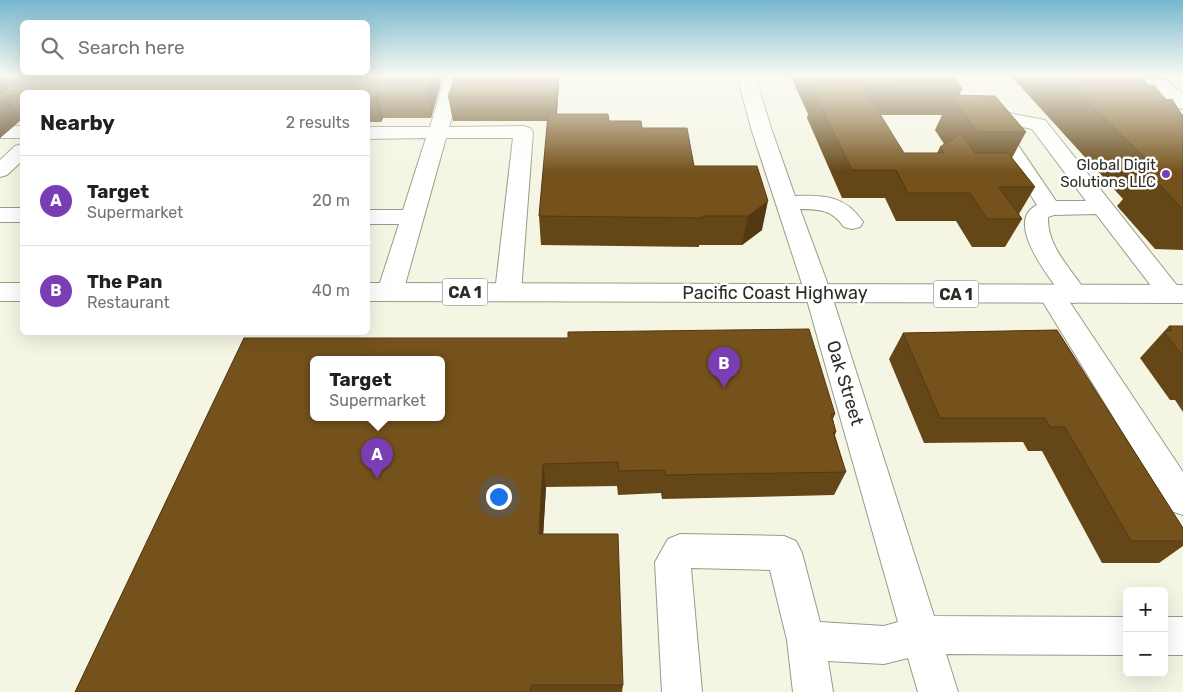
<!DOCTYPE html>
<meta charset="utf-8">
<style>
:root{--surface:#fff;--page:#f6f6f6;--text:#202124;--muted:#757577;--line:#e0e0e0;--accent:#793eb4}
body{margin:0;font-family:Rubik,sans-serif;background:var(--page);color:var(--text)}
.controls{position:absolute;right:15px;bottom:15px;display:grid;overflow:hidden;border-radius:8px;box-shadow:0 5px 20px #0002}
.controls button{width:45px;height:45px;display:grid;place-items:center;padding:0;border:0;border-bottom:1px solid var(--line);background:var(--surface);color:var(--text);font:25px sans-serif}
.you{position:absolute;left:498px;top:496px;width:18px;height:18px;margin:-12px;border:4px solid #fff;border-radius:50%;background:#1a73e8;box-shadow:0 0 0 8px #1a73e833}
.badge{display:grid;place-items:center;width:32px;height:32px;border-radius:50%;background:var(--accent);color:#fff;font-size:16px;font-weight:700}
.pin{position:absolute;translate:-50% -41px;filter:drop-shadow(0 1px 2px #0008)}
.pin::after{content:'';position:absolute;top:26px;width:18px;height:15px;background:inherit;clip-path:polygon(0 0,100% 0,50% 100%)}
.popup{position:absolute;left:310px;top:356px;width:135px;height:65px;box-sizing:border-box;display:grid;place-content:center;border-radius:8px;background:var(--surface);filter:drop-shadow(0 1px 4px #0005);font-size:16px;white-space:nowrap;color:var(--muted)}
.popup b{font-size:19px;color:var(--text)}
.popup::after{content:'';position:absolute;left:50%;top:100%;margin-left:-10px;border:10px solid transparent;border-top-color:var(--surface)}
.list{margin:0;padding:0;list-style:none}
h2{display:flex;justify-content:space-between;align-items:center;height:65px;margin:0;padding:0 20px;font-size:21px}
h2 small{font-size:16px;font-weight:400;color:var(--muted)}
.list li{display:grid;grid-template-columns:32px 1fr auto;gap:15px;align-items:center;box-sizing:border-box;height:90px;padding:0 20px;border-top:1px solid var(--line)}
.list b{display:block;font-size:19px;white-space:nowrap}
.list p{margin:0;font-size:16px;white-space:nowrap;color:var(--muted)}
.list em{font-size:16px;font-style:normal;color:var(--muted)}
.icon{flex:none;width:28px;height:28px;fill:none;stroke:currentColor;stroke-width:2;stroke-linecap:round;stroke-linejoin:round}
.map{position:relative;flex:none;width:1183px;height:692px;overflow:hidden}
.search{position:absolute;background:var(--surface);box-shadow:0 5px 20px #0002;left:20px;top:20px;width:350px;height:55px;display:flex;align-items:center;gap:12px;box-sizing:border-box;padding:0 18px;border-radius:8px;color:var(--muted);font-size:19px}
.panel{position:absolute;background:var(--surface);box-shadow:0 5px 20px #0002;left:20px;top:90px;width:350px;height:245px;border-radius:8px}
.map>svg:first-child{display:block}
</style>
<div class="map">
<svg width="1183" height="692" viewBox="0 0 1183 692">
<rect width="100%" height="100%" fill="#f4f5e3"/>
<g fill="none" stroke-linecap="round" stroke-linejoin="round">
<defs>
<g id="minor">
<polygon points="446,75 464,75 449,127 523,126 530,128 533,132 521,292 517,298 508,301 499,298 495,292 513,138 446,138 403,292 399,298 390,301 381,298 377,292 399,224 368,224 368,210 403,210 426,138 368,139 368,127 430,127"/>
<path d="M737,75h18l16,53 24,68c30,-1 51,0 68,26l-3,5 -8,2 -8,-2c-12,-17 -24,-18 -44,-18l31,84 103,323 193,1v38l-181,-1 12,38h-40l-10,-34 -24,6 -56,-3 5,31h-40l-6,-52 -17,-70 -79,-2 11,124h-40l-7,-130 13,-23 12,-5 104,2 12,5 6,12 18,69 64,4 14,-4 -93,-329 -54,-165z"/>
<path d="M1117,78l43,1 6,1 17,14v15l-7,-2 -21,-18h-24l-2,3c-9,2 -15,-1 -21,-9l3,-4z"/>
<path d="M988,109l57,11 138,173 -3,7 -9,3 -9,-3 -66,-86 -42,1 -6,2c-1,31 24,52 39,77l-4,6 -9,3 -5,-2 114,171v43l-12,-4 -133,-217 4,-6 9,-3 5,2c-13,-18 -50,-67 -19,-82l-58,-90 2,-4zM1003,123l29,6 54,72h-30z"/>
<rect x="0" y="126" width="22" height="12"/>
<polygon points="22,144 22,161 7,175 0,177 0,160 15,146"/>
<rect x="0" y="208" width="22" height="14"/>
<rect x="1164" y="617" width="19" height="38"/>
</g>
<g id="highway">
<rect x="0" y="283" width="22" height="18"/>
<polygon points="368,283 1183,285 1183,303 368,301"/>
</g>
</defs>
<!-- minor casing -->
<use href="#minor" stroke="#9a9a8a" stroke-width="2"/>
<!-- highway casing -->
<use href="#highway" stroke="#9a9a8a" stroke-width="2"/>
<!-- minor -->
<use href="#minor" fill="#fff" fill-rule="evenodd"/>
<!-- highway -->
<use href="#highway" fill="#fff" fill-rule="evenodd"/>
</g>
<!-- wall -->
<g fill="#654717" fill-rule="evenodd">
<polygon points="0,75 441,84 431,118 383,118 381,122 368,122 368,92 22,92 22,119 0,138"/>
<path d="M790,75h162l10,14 -3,6 67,37 -14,26 23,29 -16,27 3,5 -17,28h-33l-16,-26h-60l-11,-23h-43l-35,-80 1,-4zM880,115h62l-7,15 9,14 -4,3 -3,6h-33z"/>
<polygon points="1010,75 1142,75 1147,85 1166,100 1182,115 1183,115 1183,250 1155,249 1117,206 1123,199"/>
<polygon points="559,84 557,114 609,121 642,128 694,166 757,166 762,230 742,245 699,245 699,247 541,245 539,216 548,121 453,121 448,97"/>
<polygon points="1169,326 1183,326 1183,412 1175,400 1170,400 1140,358"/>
<polygon points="1057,330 1183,528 1183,546 1159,563 1102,563 1042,451 1028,451 1023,442 924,443 889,359 903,333"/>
<polygon points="244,338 835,414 833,419 836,432 835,435 846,472 834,495 662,499 661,493 618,495 617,486 546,487 543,534 623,685 622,692 75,692"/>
</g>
<!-- shaded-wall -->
<g fill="#523913">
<polygon points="0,75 36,75 6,95 22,119 0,138"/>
<polygon points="432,75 440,75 441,84 431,118 426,94"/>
<polygon points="557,75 558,75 559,84 556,121 555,97"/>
<polygon points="377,94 383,118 381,122 375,98"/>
<polygon points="768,201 762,230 742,245 748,216"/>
<polygon points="543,464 546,487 542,556 539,534"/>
</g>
<!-- building -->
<g fill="#75521b" stroke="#523913" fill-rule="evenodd">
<polygon points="8,75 433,75 426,94 377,94 375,98 368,98 368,92 22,92 22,96 6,95 0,101 0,95 8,88"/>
<polygon points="455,75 557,75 555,97 448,97"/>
<polygon points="808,75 952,75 962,89 864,88 904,153 944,153 940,147 961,134 975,153 1008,153 1035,187 999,187 1022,219 987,219 970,193 908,193 896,170 852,170 814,92 817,92"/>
<polygon points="1061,75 1142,75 1147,85 1154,85 1166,100 1172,99 1182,115 1183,115 1183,209 1144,169 1156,169"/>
<polygon points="950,95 995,96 1026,132 978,132"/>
<polygon points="548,114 608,114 609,121 641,121 642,128 687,128 694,166 757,166 768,201 748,216 703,216 703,218 539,216"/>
<polygon points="1169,326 1183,326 1183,356 1164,332 1172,330"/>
<path d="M809,329l26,85h-4l5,18h-3l13,40 -181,3v-5l-46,1 -1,-9 -75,2 -4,70h79l5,151h-92l-1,7h-455l169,-354h324v-6zM313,360h128v58h-128z"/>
<polygon points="1057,330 1183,528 1183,541 1131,541 1065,427 1050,427 1045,418 940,418 903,333"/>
</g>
<!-- sky -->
<linearGradient id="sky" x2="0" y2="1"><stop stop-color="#77b7ce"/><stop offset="0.44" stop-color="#fafaf2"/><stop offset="1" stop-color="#fafaf2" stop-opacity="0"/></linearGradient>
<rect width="1183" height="172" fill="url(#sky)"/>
<!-- markers -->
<circle fill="#793eb4" stroke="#fff" stroke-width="2" cx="1166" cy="174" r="5"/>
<g text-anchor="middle" stroke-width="5" stroke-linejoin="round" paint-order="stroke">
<!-- far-poi labels -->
<g font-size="15" fill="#2d2d27" stroke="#fff" text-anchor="end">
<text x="1156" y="170">Global Digit<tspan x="1156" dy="17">Solutions LLC</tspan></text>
</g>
<!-- shield labels -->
<g fill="#fff" stroke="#6c6c68" stroke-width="1">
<rect x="442.5" y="278.5" width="45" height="27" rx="4"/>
<rect x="933.5" y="280.5" width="45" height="27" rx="4"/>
</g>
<g font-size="16" font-weight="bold" fill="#2d2d27">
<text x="465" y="298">CA 1</text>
<text x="956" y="300">CA 1</text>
</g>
<!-- street labels -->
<g font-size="18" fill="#2d2d27" stroke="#fff">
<text x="775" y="299">Pacific Coast Highway</text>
<text transform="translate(845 383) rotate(73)" y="6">Oak Street</text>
</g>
</g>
</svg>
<div class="controls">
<button>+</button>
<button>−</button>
</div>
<div class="you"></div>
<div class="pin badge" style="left:377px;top:479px">A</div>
<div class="popup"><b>Target</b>Supermarket</div>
<div class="pin badge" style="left:724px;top:388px">B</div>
<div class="search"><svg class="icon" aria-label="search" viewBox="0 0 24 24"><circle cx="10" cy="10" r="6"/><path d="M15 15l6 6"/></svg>Search here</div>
<section class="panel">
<h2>Nearby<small>2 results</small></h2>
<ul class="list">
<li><span class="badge">A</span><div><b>Target</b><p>Supermarket</p></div><em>20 m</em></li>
<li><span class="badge">B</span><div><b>The Pan</b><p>Restaurant</p></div><em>40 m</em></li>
</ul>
</section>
</div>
